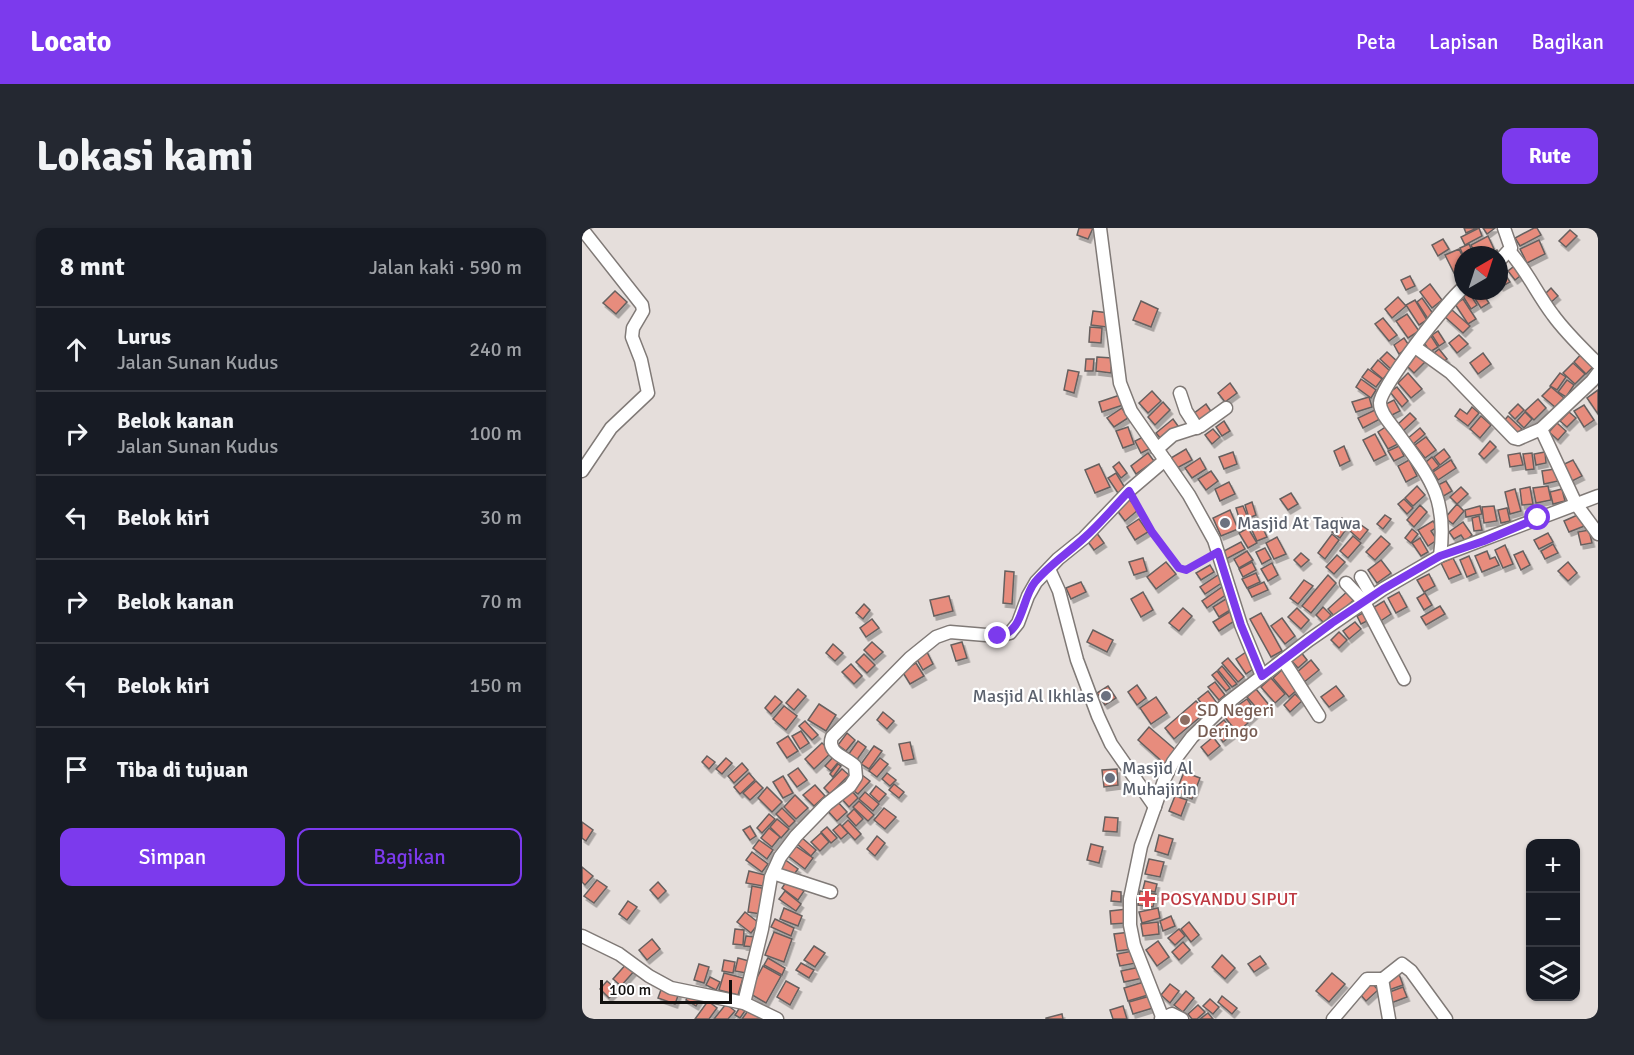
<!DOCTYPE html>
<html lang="id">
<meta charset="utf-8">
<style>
:root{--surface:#171b24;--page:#242831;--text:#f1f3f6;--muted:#9ea1a6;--line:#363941;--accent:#7c3aed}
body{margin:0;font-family:Signika,sans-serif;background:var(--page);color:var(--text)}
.controls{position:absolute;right:18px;bottom:18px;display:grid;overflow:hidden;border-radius:12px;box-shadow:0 2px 4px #0004}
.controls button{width:54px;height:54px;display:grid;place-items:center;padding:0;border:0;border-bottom:2px solid var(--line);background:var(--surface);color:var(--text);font:30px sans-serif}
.compass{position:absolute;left:872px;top:18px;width:54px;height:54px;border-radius:50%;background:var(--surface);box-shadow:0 2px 4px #0004;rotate:39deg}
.scale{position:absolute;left:18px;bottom:15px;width:132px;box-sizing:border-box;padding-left:6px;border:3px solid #12100f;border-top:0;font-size:16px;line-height:21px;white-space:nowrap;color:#12100f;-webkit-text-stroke:4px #fff;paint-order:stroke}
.stop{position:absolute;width:18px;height:18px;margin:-14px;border:4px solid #7c3aed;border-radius:50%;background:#fff}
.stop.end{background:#7c3aed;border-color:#fff;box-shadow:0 2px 6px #0008}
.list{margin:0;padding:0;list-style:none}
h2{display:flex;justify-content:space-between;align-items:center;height:78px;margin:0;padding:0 24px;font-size:26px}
h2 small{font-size:20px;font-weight:400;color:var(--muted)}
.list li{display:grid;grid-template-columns:39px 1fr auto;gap:18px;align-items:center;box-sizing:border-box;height:84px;padding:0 24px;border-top:2px solid var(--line)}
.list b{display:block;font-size:22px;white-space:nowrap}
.list p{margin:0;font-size:20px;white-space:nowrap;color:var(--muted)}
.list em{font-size:20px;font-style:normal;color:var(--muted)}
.actions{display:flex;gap:12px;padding:18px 24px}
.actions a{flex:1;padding:14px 0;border:2px solid var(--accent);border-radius:12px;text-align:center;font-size:21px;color:var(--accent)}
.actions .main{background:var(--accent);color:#fff}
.icon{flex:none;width:33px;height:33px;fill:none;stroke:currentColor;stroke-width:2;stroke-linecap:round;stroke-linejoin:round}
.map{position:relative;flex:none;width:1016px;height:791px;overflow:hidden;border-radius:12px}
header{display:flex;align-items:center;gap:36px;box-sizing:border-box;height:84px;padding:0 30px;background:var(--accent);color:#fff}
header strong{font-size:28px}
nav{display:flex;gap:33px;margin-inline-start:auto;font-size:21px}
.intro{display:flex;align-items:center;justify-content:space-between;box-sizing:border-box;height:144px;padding:0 36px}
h1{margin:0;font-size:42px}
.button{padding:15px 27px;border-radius:12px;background:var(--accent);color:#fff;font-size:21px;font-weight:700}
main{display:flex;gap:36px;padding:0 36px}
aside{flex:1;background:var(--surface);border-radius:12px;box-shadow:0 2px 4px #0004}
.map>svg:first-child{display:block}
</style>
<header>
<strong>Locato</strong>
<nav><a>Peta</a><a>Lapisan</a><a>Bagikan</a></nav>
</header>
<div class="intro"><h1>Lokasi kami</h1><a class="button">Rute</a></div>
<main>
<aside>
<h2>8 mnt<small>Jalan kaki · 590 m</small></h2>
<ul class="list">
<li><svg class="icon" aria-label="ahead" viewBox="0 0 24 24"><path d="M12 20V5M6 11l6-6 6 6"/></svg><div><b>Lurus</b><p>Jalan Sunan Kudus</p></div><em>240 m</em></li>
<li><svg class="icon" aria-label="right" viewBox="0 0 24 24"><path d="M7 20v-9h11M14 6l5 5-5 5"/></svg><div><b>Belok kanan</b><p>Jalan Sunan Kudus</p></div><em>100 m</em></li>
<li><svg class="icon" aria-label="left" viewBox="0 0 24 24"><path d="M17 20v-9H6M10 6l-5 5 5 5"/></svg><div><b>Belok kiri</b></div><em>30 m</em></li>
<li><svg class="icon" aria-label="right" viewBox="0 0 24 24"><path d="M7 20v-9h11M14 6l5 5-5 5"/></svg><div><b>Belok kanan</b></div><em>70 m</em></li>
<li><svg class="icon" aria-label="left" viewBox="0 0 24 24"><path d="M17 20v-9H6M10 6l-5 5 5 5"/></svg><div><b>Belok kiri</b></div><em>150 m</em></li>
<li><svg class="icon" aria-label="arrive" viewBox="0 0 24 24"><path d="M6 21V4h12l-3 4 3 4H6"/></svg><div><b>Tiba di tujuan</b></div></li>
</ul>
<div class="actions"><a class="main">Simpan</a><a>Bagikan</a></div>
</aside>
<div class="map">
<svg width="1016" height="791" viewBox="0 0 1016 791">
<defs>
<filter id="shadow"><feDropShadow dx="2.5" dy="4" stdDeviation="0" flood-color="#0004"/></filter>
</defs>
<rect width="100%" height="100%" fill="#e5dedb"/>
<!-- building -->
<g fill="#e78c7d" stroke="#66605f" stroke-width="1.5" filter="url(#shadow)">
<polygon points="497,0 511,0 506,11 495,7"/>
<polygon points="882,0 895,0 884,5"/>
<polygon points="897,0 900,8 883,17 879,9"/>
<polygon points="901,0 913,0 905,6"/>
<polygon points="952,0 955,0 959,7 938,18 933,10"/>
<polygon points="988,2 995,8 984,19 977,13"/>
<polygon points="906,8 912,21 899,27 894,27 889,17"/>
<polygon points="861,11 867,21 856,28 850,17"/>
<polygon points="957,12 963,26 945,35 938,21"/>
<polygon points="887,16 892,27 881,27 878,20"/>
<polygon points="877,21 881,29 881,43 873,47 863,27"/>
<polygon points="915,22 919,30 917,27 904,27"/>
<polygon points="935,36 942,45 933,52 926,43"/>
<polygon points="917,37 928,54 919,59 917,56"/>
<polygon points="828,48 833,58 824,62 819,52"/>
<polygon points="848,56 860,72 850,80 838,64"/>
<polygon points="969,60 976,68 967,76 960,69"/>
<polygon points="33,63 45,74 34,86 21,75"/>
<polygon points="883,63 886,63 895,77 889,81 879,65"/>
<polygon points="894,63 899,63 907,75 899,80 890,66"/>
<polygon points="816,69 824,78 810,90 803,81"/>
<polygon points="840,70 852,87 846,91 835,74"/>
<polygon points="881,71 894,91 886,96 873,76"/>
<polygon points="833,72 845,92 837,97 824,77"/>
<polygon points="559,73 576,81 569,99 551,92"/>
<polygon points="870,82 888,98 881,105 863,89"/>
<polygon points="511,83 527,85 525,99 509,97"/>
<polygon points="825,86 837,103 826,110 814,93"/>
<polygon points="801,90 815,107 807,113 793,96"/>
<polygon points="508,99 520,100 519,115 507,114"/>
<polygon points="856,103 863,114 857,118 850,107"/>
<polygon points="877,107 886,116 875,125 867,115"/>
<polygon points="849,108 856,119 848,124 841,113"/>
<polygon points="822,110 828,119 817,126 812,117"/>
<polygon points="857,121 865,131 860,135 851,126"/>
<polygon points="805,124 817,135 810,142 798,131"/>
<polygon points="901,125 909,136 896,146 888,135"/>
<polygon points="1000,125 1013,137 1004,146 992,134"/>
<polygon points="835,126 843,134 832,145 824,137"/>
<polygon points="515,129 530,130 529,145 514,143"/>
<polygon points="504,131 512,131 511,143 503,143"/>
<polygon points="796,132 808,143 801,151 789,141"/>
<polygon points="991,135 1003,146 993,156 981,145"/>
<polygon points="786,141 800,151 794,159 780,149"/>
<polygon points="486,142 497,144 492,165 482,162"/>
<polygon points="826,145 840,161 829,170 816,155"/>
<polygon points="978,145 984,149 975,162 968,158"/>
<polygon points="779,151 794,162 789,170 774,159"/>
<polygon points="985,152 992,157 984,169 976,164"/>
<polygon points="648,155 655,165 643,174 636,165"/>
<polygon points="815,159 826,173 820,179 808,164"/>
<polygon points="969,159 982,170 973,179 960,168"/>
<polygon points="1016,162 1016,186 1005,170"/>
<polygon points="570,163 579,173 566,185 557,175"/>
<polygon points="538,167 541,177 520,184 517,174"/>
<polygon points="787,169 790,179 774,184 770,174"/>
<polygon points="956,171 964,180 952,192 943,183"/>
<polygon points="812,172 818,183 808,188 802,177"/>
<polygon points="581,174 588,182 573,197 566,189"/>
<polygon points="624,176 630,185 617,195 611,186"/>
<polygon points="936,176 942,182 933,191 927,185"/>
<polygon points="1002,177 1012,192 1002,199 992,183"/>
<polygon points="890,179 897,185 886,198 873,188 878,181 885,186"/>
<polygon points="540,180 546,190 532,199 525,190"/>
<polygon points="793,182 798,191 781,200 776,190"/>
<polygon points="943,184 950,191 942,200 935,193"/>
<polygon points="987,184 994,190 985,199 978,193"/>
<polygon points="828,185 834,191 821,203 815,197"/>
<polygon points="899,188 909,197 898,210 888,201"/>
<polygon points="926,188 940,201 934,207 921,194"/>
<polygon points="591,191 596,198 579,211 574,205"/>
<polygon points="642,193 648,203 640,208 634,199"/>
<polygon points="975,195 984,203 976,212 967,204"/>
<polygon points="805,198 816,216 806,221 796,204"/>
<polygon points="546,199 552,216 541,220 534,203"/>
<polygon points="838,200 843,206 830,217 825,211"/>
<polygon points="631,201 638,209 630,216 623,207"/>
<polygon points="793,206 804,227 792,233 781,212"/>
<polygon points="565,207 571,219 559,225 553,213"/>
<polygon points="844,209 854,222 843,230 833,217"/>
<polygon points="908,213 914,219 902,231 897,226"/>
<polygon points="762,218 768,233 758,238 752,223"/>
<polygon points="817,218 822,228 812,233 806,223"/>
<polygon points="604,221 610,232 595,240 589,230"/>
<polygon points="862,221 868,229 858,237 852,229"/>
<polygon points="651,224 655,236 642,241 637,229"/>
<polygon points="963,224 964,235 954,237 952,226"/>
<polygon points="566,225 572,233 554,246 549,238"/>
<polygon points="938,225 941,237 928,239 926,227"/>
<polygon points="950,225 952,241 944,242 941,226"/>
<polygon points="850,229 857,238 850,243 844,234"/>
<polygon points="618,230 624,241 610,250 603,240"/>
<polygon points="827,232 835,248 824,254 816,238"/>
<polygon points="869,232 874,240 856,252 851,244"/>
<polygon points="991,232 1000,248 986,255 978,238"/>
<polygon points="537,234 545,245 539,250 531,239"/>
<polygon points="517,236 528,259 513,265 503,242"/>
<polygon points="973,241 976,253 962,256 960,243"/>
<polygon points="629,243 636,253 624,262 616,251"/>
<polygon points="534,245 543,260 536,265 526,250"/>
<polygon points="864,253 870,263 860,269 854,258"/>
<polygon points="647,254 653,266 638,273 633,261"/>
<polygon points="835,258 843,267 831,278 823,270"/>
<polygon points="966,258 969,272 954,275 951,260"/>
<polygon points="879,259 886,266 875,276 868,269"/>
<polygon points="948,259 951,276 940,277 938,261"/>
<polygon points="933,261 939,283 928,286 923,264"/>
<polygon points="980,261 983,273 971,276 968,264"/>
<polygon points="709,265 716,276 706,282 698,271"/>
<polygon points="547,271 556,282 543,293 534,281"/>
<polygon points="822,271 831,280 825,286 816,276"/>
<polygon points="670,274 674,287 667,290 663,277"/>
<polygon points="875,276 882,283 871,296 863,290"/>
<polygon points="838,277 845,284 832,299 825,292"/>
<polygon points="661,278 666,290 658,293 654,280"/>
<polygon points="898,278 900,286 884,289 883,282"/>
<polygon points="912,278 915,293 902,295 900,279"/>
<polygon points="925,280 928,293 919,295 916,282"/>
<polygon points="648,282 656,301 639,308 631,290"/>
<polygon points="1000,285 1005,297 987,304 982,293"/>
<polygon points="803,287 809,291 801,301 795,296"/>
<polygon points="897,288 900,302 892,303 890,290"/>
<polygon points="760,290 768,296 758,310 750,304"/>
<polygon points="557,291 566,304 553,312 545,299"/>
<polygon points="677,292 685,309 675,313 667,296"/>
<polygon points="851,293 855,299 849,303 855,312 846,318 836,302"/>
<polygon points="775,294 786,302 778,312 768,303"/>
<polygon points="881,294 890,307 883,313 879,307 872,311 867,304"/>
<polygon points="666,300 675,315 666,320 657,305"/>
<polygon points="830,301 836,306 829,315 823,310"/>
<polygon points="1007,302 1010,315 999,317 996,304"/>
<polygon points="514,304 522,315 512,322 504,311"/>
<polygon points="966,305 971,314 957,321 952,312"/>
<polygon points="750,306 757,312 743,331 736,325"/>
<polygon points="771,308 779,315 766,330 758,323"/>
<polygon points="799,308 808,316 793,332 784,324"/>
<polygon points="695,309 704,326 692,331 684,315"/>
<polygon points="838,310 846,324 839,328 830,315"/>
<polygon points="659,314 663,321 644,331 640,324"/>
<polygon points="971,316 976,325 963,331 959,323"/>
<polygon points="923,317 931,336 921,340 913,322"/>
<polygon points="683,320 689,331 680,336 674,324"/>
<polygon points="665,323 671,332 657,340 652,331"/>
<polygon points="905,323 908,331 913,329 917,337 900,344 893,328"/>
<polygon points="941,323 948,337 939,342 932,327"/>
<polygon points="719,325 727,332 719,339 712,332"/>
<polygon points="755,327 763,334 752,346 744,339"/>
<polygon points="887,328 894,345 885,349 878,332"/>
<polygon points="561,330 565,343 552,347 547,334"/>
<polygon points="871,330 879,346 867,351 859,335"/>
<polygon points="799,332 809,345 795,355 786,342"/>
<polygon points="584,334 594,346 574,361 565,349"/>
<polygon points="670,334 674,342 661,349 657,341"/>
<polygon points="986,334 995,345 986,353 976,343"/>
<polygon points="690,335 696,347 686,353 679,341"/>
<polygon points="628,337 632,344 619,352 614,345"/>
<polygon points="423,343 432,344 430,376 421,375"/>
<polygon points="674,345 678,354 665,360 660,351"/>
<polygon points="847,346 853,358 842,364 835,352"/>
<polygon points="636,347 641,354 623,366 618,359"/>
<polygon points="746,347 754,355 729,385 720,378"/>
<polygon points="722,352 731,358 716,376 708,370"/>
<polygon points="499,354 504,364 489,371 484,360"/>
<polygon points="682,354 686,362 670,369 666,361"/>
<polygon points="640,359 645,366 625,380 620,373"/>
<polygon points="768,361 775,369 753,389 746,381"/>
<polygon points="561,364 571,382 559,389 549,371"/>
<polygon points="817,364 825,379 814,385 806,370"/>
<polygon points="843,365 850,377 842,382 835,370"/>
<polygon points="367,368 371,383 352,388 348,372"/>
<polygon points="647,369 653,379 637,389 631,379"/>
<polygon points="802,373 809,386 797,394 789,381"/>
<polygon points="282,376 288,382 281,391 274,385"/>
<polygon points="858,378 863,386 844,397 839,389"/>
<polygon points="741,379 749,387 742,395 734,387"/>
<polygon points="601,380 610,388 597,403 587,395"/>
<polygon points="715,380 727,392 719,401 706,389"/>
<polygon points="649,383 654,392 637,403 631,394"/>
<polygon points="785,383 789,391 779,396 775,388"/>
<polygon points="679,385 700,423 689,429 668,391"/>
<polygon points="700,390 713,408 703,416 689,398"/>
<polygon points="290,391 297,400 284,409 278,400"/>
<polygon points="773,394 779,401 767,411 761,403"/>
<polygon points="511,402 531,412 525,424 505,414"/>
<polygon points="757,404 765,412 757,420 749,412"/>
<polygon points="290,414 301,424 292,432 282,422"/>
<polygon points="380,414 385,430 374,433 369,417"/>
<polygon points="251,416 261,425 253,433 244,425"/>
<polygon points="344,422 351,436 341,442 333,428"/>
<polygon points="718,423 725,432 716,440 708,431"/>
<polygon points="664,424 674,439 664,446 654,431"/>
<polygon points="282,426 293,437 285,445 274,434"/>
<polygon points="646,430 662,449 656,454 640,435"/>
<polygon points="729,432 737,442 721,455 713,446"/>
<polygon points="334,435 342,448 328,456 320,443"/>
<polygon points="269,436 280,448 272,456 260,444"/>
<polygon points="640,438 655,456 650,459 636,442"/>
<polygon points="701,441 717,460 707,469 691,450"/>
<polygon points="635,443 648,460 644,463 630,447"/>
<polygon points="689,450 703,466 693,475 679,459"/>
<polygon points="633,454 643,467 637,472 626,459"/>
<polygon points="555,457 564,470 555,477 546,464"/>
<polygon points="526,458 534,470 523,477 515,465"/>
<polygon points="754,458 762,468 747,479 739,469"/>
<polygon points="216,461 224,468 212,482 204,475"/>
<polygon points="674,461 687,477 678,484 665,469"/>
<polygon points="626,463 635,475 625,483 616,471"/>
<polygon points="713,466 720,473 708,484 702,477"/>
<polygon points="193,468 200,474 189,486 183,480"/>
<polygon points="574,469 585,485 569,496 558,480"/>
<polygon points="665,471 675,485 666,493 655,478"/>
<polygon points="614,473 624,484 592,511 583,500"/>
<polygon points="237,476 254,487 244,503 226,492"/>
<polygon points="202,478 215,488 204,502 191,491"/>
<polygon points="652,478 666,495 655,504 641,487"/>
<polygon points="301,484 312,493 305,501 295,492"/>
<polygon points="642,492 653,505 641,514 631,501"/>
<polygon points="223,493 236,507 230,512 217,498"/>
<polygon points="567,499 596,524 584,537 556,512"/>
<polygon points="219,503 227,515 218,521 210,508"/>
<polygon points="265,505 273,512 264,523 256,517"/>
<polygon points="206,508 216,523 205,530 195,515"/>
<polygon points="631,509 638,518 626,528 619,519"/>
<polygon points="276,513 284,519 274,533 266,527"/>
<polygon points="328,514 332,531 321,533 317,516"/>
<polygon points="240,515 250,524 232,541 223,531"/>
<polygon points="292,518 300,523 287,541 279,536"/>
<polygon points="253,527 259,531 249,543 243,538"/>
<polygon points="125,528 133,534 127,541 120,534"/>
<polygon points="144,530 150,535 140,546 134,541"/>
<polygon points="298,530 306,536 295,549 287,543"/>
<polygon points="160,535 166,542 152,555 146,548"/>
<polygon points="256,536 259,538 251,549 248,546"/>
<polygon points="216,540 225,552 215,559 206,547"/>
<polygon points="260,541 267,547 248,566 242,560"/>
<polygon points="535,541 536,557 522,559 520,542"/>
<polygon points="602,544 618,550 610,571 594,564"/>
<polygon points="167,545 173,552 158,566 152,559"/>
<polygon points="305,545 314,552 308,558 300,551"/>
<polygon points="280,547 288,553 276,566 268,560"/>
<polygon points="201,548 211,565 201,570 191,554"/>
<polygon points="174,553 181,560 168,572 161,565"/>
<polygon points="312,556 322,564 317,570 307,562"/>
<polygon points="233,557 243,568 232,578 221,567"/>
<polygon points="294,558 304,566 297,574 288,566"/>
<polygon points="185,559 200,574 190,584 176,570"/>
<polygon points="268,561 276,570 267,579 259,570"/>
<polygon points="283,564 297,576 291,583 277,571"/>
<polygon points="213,567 226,580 214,591 202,579"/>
<polygon points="593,568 605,572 599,588 587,583"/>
<polygon points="254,572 265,584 255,593 244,581"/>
<polygon points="277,573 292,587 286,593 271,579"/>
<polygon points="200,580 213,593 207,599 194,586"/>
<polygon points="302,580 314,589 303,601 292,592"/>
<polygon points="272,581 281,591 274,598 265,588"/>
<polygon points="187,586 193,591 180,605 175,600"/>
<polygon points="523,589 536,590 535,604 521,603"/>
<polygon points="195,591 207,601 199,610 188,599"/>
<polygon points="266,592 279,606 273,612 260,598"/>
<polygon points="0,594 11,602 4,613 0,610"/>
<polygon points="258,596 266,605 259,611 251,602"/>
<polygon points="168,598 174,608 168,612 161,602"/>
<polygon points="245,599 255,610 249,615 239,604"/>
<polygon points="187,600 198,609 190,619 179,610"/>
<polygon points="239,605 247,614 238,623 229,614"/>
<polygon points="577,607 591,611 586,627 573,623"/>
<polygon points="295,608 303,615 293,628 285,621"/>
<polygon points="219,609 234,622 229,628 214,615"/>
<polygon points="177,612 191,622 185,631 171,620"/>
<polygon points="509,616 521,619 517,635 505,632"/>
<polygon points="212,617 231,630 223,641 205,627"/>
<polygon points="170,624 186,636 180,644 164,632"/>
<polygon points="202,631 216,641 210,649 196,639"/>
<polygon points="567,631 582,634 578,649 563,646"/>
<polygon points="0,639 11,648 3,657 0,654"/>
<polygon points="167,643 183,647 181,658 164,655"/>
<polygon points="206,651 222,663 216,672 200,660"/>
<polygon points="15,652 25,659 12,675 2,668"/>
<polygon points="563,653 575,656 573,664 561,661"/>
<polygon points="76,654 84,663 76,671 68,662"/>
<polygon points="170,658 184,661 179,686 166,684"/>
<polygon points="203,663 219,676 214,683 197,671"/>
<polygon points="530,663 539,664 539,674 529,673"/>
<polygon points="558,663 574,666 571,679 556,677"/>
<polygon points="46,673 55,679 45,692 37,686"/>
<polygon points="202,680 220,688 216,698 198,691"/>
<polygon points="576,680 578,690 560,695 557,684"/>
<polygon points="545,681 546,695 529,696 528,683"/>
<polygon points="163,684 177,695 169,705 155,694"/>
<polygon points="589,688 593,698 581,703 578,693"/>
<polygon points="193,691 212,700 209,708 189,699"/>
<polygon points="576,694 577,706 561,708 559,696"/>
<polygon points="607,694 617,707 609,714 599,701"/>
<polygon points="153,701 162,702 161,717 151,716"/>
<polygon points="597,701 603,708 593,717 586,710"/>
<polygon points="192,704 210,711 202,734 183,727"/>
<polygon points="548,704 551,721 535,723 532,706"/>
<polygon points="164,708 173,709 172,719 162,718"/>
<polygon points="70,711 78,721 65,732 57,722"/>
<polygon points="576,713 587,729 575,738 564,722"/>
<polygon points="601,714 608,722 597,732 590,724"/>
<polygon points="232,718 243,725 233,739 222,732"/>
<polygon points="551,723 554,735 538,738 535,726"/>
<polygon points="640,727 653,740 643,751 630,739"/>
<polygon points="678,728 684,736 672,744 666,736"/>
<polygon points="156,730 167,733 164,745 153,743"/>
<polygon points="186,730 203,740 200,747 182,737"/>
<polygon points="142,732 153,734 151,745 140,743"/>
<polygon points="46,734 54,741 39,758 31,751"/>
<polygon points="219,735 232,742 227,750 214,742"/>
<polygon points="117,736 127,739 122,755 112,752"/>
<polygon points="181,738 199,748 184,775 167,765"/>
<polygon points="558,739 561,750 542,754 539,743"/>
<polygon points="142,745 161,750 156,767 137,762"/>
<polygon points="750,745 763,756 747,774 734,763"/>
<polygon points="817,746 821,757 804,763 800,752"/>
<polygon points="128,749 138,754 134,762 124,757"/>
<polygon points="25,753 35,762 27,770 18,761"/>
<polygon points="204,753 217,760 208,777 195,769"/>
<polygon points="562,754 566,767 546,773 542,760"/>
<polygon points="789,754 796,762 784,773 777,765"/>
<polygon points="588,756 597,763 588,775 579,767"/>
<polygon points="80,759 97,765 93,776 76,770"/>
<polygon points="821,759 825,769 809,775 805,765"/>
<polygon points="604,763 612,770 601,784 592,777"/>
<polygon points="108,765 118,771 114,778 104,772"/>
<polygon points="568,768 571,780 551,786 547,774"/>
<polygon points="640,768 655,780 650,786 636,774"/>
<polygon points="628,771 637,779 631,786 621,778"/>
<polygon points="126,773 135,780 127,791 113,791"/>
<polygon points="144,776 153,783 146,791 132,791"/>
<polygon points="160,776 165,780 158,790 153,787"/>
<polygon points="616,777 623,784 615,791 610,791 606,786"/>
<polygon points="541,778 545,791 531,791 528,782"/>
<polygon points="168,780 179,789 178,791 160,791"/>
<polygon points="626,785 631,791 618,791"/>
<polygon points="480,786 481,791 464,791 464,790"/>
</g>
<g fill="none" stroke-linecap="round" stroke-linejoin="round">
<defs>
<g id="minor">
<polyline points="518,0 538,155 549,183 607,267 632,312 659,397 680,448"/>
<polyline points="0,1 60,77 61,83 51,100 50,109 59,132 66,165 29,200 0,243"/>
<path d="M928,24c17,19 27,42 43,63 13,18 29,33 45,49"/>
<polyline points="917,33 929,20 922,0"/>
<polyline points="833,119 869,145 932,210 936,211 959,201"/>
<polyline points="1016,145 1010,153 959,201 994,276 1016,306"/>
<polyline points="598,165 604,183 615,200"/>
<polyline points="575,221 591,207 619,198 644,180"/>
<path d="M858,328c8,-60 -11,-79 -44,-125 -6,-8 -16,-18 -16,-28 0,-16 68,-102 83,-115"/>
<polyline points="467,341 477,363 495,432 516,488 529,516 573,579"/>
<polyline points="779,349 790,368"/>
<polyline points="764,355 782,374 822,451"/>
<polyline points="701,432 737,488"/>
<polyline points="191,645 249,664"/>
<polyline points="0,708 37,726 67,748 89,760 162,775 195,791"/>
<polyline points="800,751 807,791"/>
<path d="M162,775l18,-74 9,-52 9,-20 16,-21 31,-32 23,-18 6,-9 -1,-11c-9,-9 -29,-13 -23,-29l78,-79 26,-21 14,-5 48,4 12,-3 8,-10 10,-27 8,-14 22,-23 26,-21 47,-49 34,-29"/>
<polyline points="579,791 590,786 600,791"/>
<polyline points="581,791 552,717 548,697 548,671 559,618 583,550 591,534 610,509 644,476 727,412 801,361 858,328 1016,268"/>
<polyline points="751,791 785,751 801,751 820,736 829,743 864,791"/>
</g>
</defs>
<!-- minor casing -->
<use href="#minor" stroke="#807a77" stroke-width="15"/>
<!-- path -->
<polyline stroke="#807c79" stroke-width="1.5" stroke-dasharray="4.5 4.5" stroke-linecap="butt" points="552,272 570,304 592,337 597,341 604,342 626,330"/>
<!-- minor -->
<use href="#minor" stroke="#fff" stroke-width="12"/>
</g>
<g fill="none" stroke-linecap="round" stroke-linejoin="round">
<!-- route -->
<path stroke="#7c3aed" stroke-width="8" d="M416,408c26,-3 23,-37 37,-54 14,-17 33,-29 49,-44 16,-14 30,-31 45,-47l23,41 27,36 7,2 32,-18 23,73 21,51 70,-53 51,-34 57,-33 44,-15 54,-23"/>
</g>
<!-- markers -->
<g fill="#6b7280" stroke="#fff" stroke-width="2">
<circle cx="643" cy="295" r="6"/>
<circle cx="524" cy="468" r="6"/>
<circle cx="528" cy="550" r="6"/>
</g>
<circle fill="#8d6e63" stroke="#fff" stroke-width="2" cx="603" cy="492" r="6"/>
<path fill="#e0444e" stroke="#fff" stroke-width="2" d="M562 662h6v6h6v6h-6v6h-6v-6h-6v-6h6z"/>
<g text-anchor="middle" stroke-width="4.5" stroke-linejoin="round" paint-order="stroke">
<!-- worship labels -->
<g font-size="18" fill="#5b616d" stroke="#fff" text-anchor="start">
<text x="655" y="301">Masjid At Taqwa</text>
<text x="512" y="474" text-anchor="end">Masjid Al Ikhlas</text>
<text x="540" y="546">Masjid Al<tspan x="540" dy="21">Muhajirin</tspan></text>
</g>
<!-- education labels -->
<g font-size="18" fill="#785e54" stroke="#fff" text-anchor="start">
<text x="615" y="488">SD Negeri<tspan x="615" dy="21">Deringo</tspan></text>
</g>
<!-- health labels -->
<g font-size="18" fill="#be3a42" stroke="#fff" text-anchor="start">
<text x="578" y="677">POSYANDU SIPUT</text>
</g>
</g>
</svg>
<div class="controls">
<button>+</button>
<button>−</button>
<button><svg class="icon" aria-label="layers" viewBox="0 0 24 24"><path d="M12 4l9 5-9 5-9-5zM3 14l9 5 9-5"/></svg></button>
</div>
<svg class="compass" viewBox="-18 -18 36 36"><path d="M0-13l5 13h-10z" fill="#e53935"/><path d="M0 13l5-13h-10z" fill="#9ea1a6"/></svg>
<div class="scale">100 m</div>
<div class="stop" style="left:956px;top:290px"></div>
<div class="stop end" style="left:416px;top:408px"></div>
</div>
</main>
